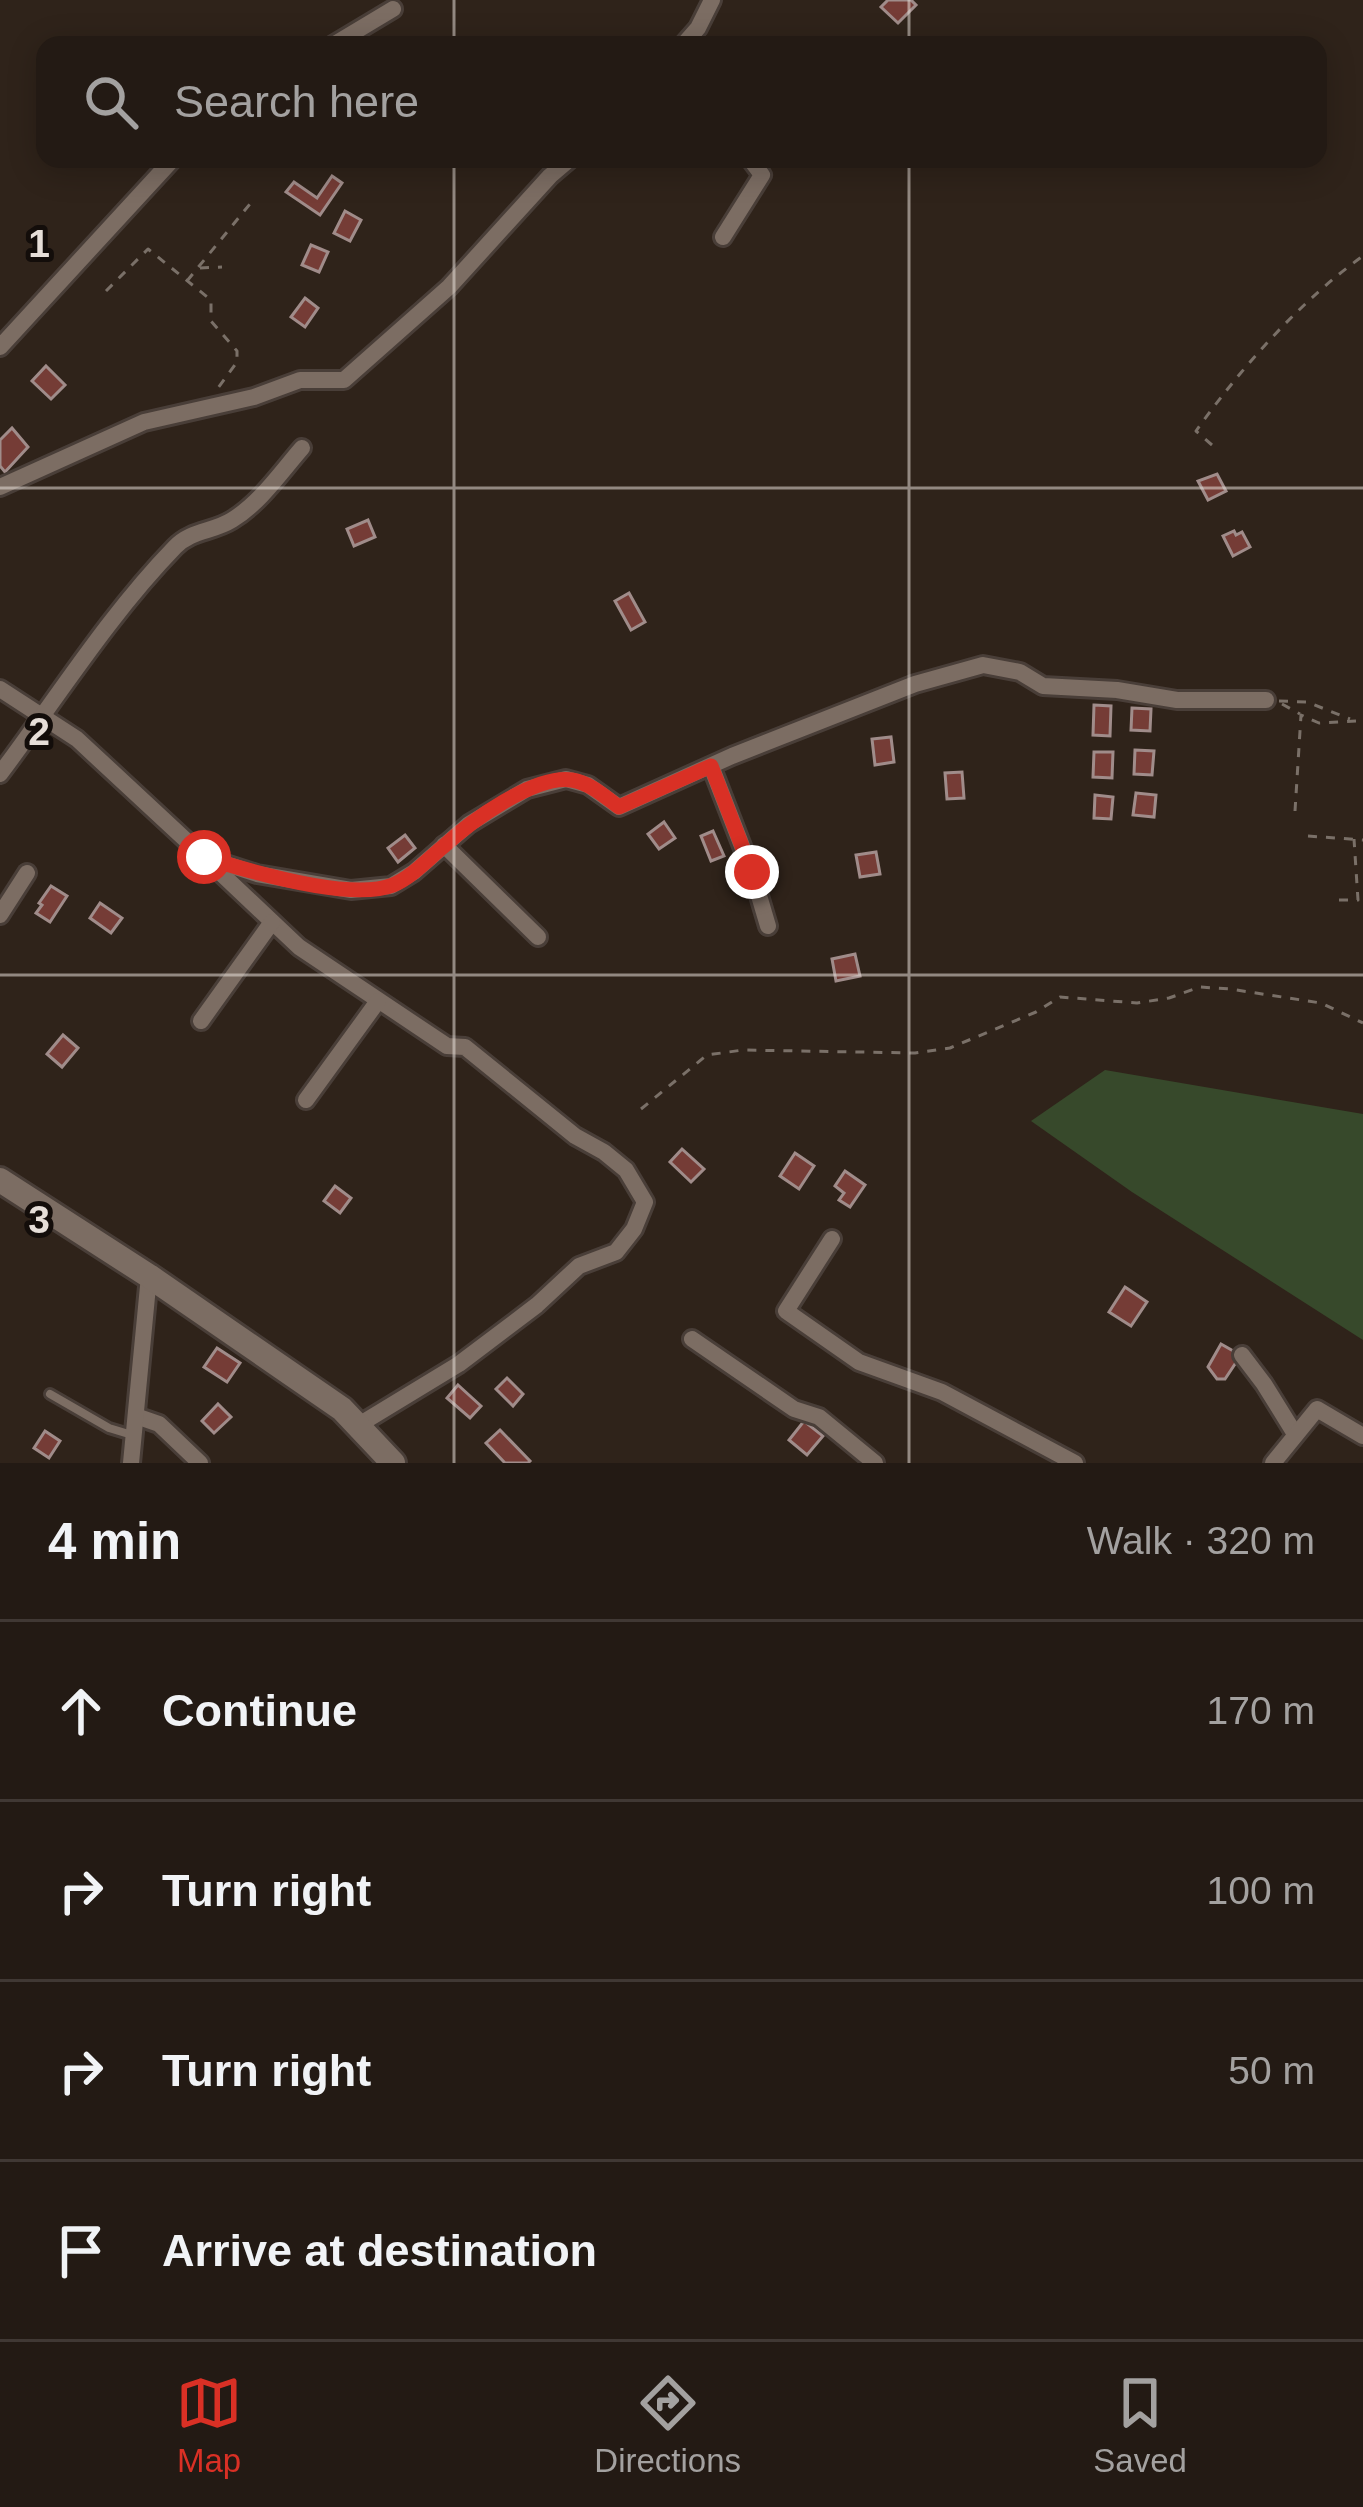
<!DOCTYPE html>
<meta charset="utf-8">
<style>
:root{--surface:#231a14;--page:#2b231d;--text:#f1f3f6;--muted:#a3a1a0;--line:#403834;--accent:#d93025}
body{margin:0;font-family:Helvetica,sans-serif;background:var(--page);color:var(--text)}
.stop{position:absolute;width:36px;height:36px;margin:-27px;border:9px solid #d93025;border-radius:50%;background:#fff}
.stop.end{background:#d93025;border-color:#fff;box-shadow:0 3px 12px #0008}
.list{margin:0;padding:0;list-style:none}
h2{display:flex;justify-content:space-between;align-items:center;height:156px;margin:0;padding:0 48px;font-size:51px}
h2 small{font-size:39px;font-weight:400;color:var(--muted)}
.list li{display:grid;grid-template-columns:78px 1fr auto;gap:36px;align-items:center;box-sizing:border-box;height:180px;padding:0 48px;border-top:3px solid var(--line)}
.list b{display:block;font-size:45px;white-space:nowrap}
.list em{font-size:39px;font-style:normal;color:var(--muted)}
.icon{flex:none;width:66px;height:66px;fill:none;stroke:currentColor;stroke-width:2;stroke-linecap:round;stroke-linejoin:round}
.map{position:relative;flex:none;width:1363px;height:1463px;overflow:hidden}
.search{position:absolute;background:var(--surface);box-shadow:0 6px 30px #0003;left:36px;right:36px;top:36px;height:132px;display:flex;align-items:center;gap:30px;box-sizing:border-box;padding:0 42px;border-radius:24px;color:var(--muted);font-size:45px}
.sheet{height:876px;background:var(--surface)}
nav{display:flex;justify-content:space-around;align-items:center;box-sizing:border-box;height:168px;border-top:3px solid var(--line);background:var(--surface);font-size:33px;color:var(--muted)}
nav a{display:grid;justify-items:center;gap:6px}
nav .on{color:var(--accent)}
.map>svg:first-child{display:block}
</style>
<div class="map">
<svg width="1363" height="1463" viewBox="0 0 1363 1463">
<rect width="100%" height="100%" fill="#2f231a"/>
<!-- green -->
<polygon fill="#37492b" points="1105,1070 1363,1114 1363,1340 1132,1192 1031,1121"/>
<!-- building -->
<g fill="#753c36" stroke="#a08c8a" stroke-width="3">
<polygon points="888,0 911,0 916,5 898,23 881,7"/>
<polygon points="332,176 342,183 320,215 286,192 294,182 317,198"/>
<polygon points="345,211 361,220 350,241 334,233"/>
<polygon points="311,245 328,252 319,272 302,265"/>
<polygon points="305,298 318,308 305,327 291,317"/>
<polygon points="46,366 65,385 51,399 32,381"/>
<polygon points="12,428 28,447 5,472 0,466 0,440"/>
<polygon points="1217,474 1226,491 1208,500 1198,481"/>
<polygon points="368,520 375,537 354,546 347,529"/>
<polygon points="1234,531 1236,535 1242,532 1250,547 1233,556 1223,536"/>
<polygon points="629,593 645,622 631,630 615,601"/>
<polygon points="1094,705 1111,706 1110,736 1093,735"/>
<polygon points="1132,708 1151,709 1150,731 1131,730"/>
<polygon points="891,737 894,762 875,765 872,739"/>
<polygon points="1135,750 1154,751 1152,775 1134,774"/>
<polygon points="1094,752 1113,752 1112,778 1093,777"/>
<polygon points="962,772 964,798 947,799 945,773"/>
<polygon points="1136,793 1156,795 1154,817 1133,815"/>
<polygon points="1095,795 1113,797 1111,819 1094,818"/>
<polygon points="664,822 675,838 659,849 648,834"/>
<polygon points="713,831 724,856 711,861 701,836"/>
<polygon points="405,835 415,848 398,862 388,848"/>
<polygon points="876,852 880,874 860,877 856,855"/>
<polygon points="51,886 67,896 50,922 36,913 42,905 39,903"/>
<polygon points="100,903 122,918 111,933 90,918"/>
<polygon points="855,954 860,976 836,981 832,959"/>
<polygon points="63,1035 78,1048 62,1067 47,1054"/>
<polygon points="682,1149 704,1169 691,1182 670,1162"/>
<polygon points="795,1153 814,1166 799,1189 780,1176"/>
<polygon points="845,1171 865,1185 850,1207 839,1200 844,1193 835,1186"/>
<polygon points="335,1186 351,1198 340,1213 324,1201"/>
<polygon points="1125,1287 1147,1302 1131,1326 1109,1312"/>
<polygon points="1221,1344 1235,1352 1237,1361 1225,1379 1217,1379 1208,1367"/>
<polygon points="217,1348 240,1363 227,1382 204,1367"/>
<polygon points="507,1378 523,1394 513,1406 496,1389"/>
<polygon points="458,1385 481,1406 470,1418 447,1398"/>
<polygon points="218,1404 231,1417 214,1433 202,1421"/>
<polygon points="804,1421 823,1436 807,1455 789,1440"/>
<polygon points="500,1430 530,1461 528,1463 505,1463 486,1443"/>
<polygon points="45,1431 60,1441 49,1458 34,1448"/>
</g>
<g fill="none" stroke-linecap="round" stroke-linejoin="round">
<defs>
<polyline id="lane" points="50,1394 109,1428 132,1435"/>
<g id="street">
<polyline points="333,45 393,9"/>
<polyline points="683,45 698,28 712,0"/>
<polyline points="723,237 762,175 750,159"/>
<polyline points="0,347 173,159"/>
<polyline points="0,487 144,422 254,397 300,380 344,380 449,287 550,176 570,159"/>
<polyline points="0,689 77,739 204,857 257,874 351,890 391,886 414,872 469,824 527,789 566,779 588,785 619,807 732,756 915,684 983,665 1020,672 1043,686 1117,690 1177,700 1266,700"/>
<polyline points="711,766 752,872 768,926"/>
<path d="M0,774c57,-76 109,-159 175,-227 16,-17 38,-15 57,-27 28,-17 49,-48 70,-72"/>
<polyline points="444,845 538,937"/>
<polyline points="209,862 299,947 447,1046 465,1047 575,1136 604,1152 626,1170 645,1202 634,1229 616,1252 579,1266 537,1305 459,1364 357,1426"/>
<polyline points="0,915 27,873"/>
<polyline points="201,1021 272,922"/>
<polyline points="306,1100 378,1001"/>
<polyline points="832,1239 786,1311 859,1362 942,1392 1075,1463"/>
<polyline points="692,1339 794,1409 819,1417 875,1463"/>
<polyline points="1242,1355 1264,1384 1295,1434"/>
<polyline points="136,1416 159,1424 200,1463"/>
<polyline points="131,1463 149,1276"/>
<polyline points="1273,1463 1317,1409 1363,1436"/>
</g>
<polyline id="secondary" points="0,1180 149,1276 342,1409 393,1463"/>
</defs>
<!-- lane casing -->
<use href="#lane" stroke="#493e38" stroke-width="14"/>
<!-- street casing -->
<use href="#street" stroke="#493e38" stroke-width="22"/>
<!-- secondary casing -->
<use href="#secondary" stroke="#493e38" stroke-width="30"/>
<!-- path -->
<g stroke="#7a7068" stroke-width="3" stroke-dasharray="9 9" stroke-linecap="butt">
<polyline points="200,268 222,267"/>
<polyline points="187,281 254,199"/>
<polyline points="106,291 148,249 211,300 211,321 237,351 237,362 218,388"/>
<path d="M1212,445l-16,-14c44,-62 105,-131 167,-175"/>
<polyline points="1279,701 1307,702 1350,719"/>
<polyline points="1282,704 1300,714"/>
<polyline points="1295,811 1301,715 1319,723 1356,721"/>
<polyline points="1308,836 1363,840"/>
<polyline points="1339,900 1358,900 1354,839"/>
<polyline points="641,1109 707,1055 743,1050 915,1053 950,1048 1036,1012 1060,997 1137,1003 1169,998 1200,987 1230,989 1321,1003 1363,1023"/>
</g>
<!-- lane -->
<use href="#lane" stroke="#7c6d63" stroke-width="8"/>
<!-- street -->
<use href="#street" stroke="#7c6d63" stroke-width="16"/>
<!-- secondary -->
<use href="#secondary" stroke="#7c6d63" stroke-width="24"/>
</g>
<g fill="none" stroke-linecap="round" stroke-linejoin="round">
<!-- route -->
<path stroke="#d93025" stroke-width="15" d="M204,857c44,14 146,45 189,28 19,-8 35,-26 51,-39 26,-24 91,-72 128,-66 18,3 32,16 47,27l92,-41 41,106"/>
</g>
<!-- grid -->
<path fill="none" stroke="#e6ded8" stroke-width="3" stroke-opacity="0.55" d="M454,0v45M909,0v45M454,159v1304M909,159v1304M0,488h1363M0,975h1363"/>
<g font-size="39" text-anchor="middle" font-weight="bold" fill="#e6ded8" stroke="#130d0a" stroke-width="10" stroke-linejoin="round" paint-order="stroke">
<text x="39" y="257">1</text>
<text x="39" y="745">2</text>
<text x="39" y="1233">3</text>
</g>
</svg>
<div class="stop" style="left:204px;top:857px"></div>
<div class="stop end" style="left:752px;top:872px"></div>
<div class="search"><svg class="icon" aria-label="search" viewBox="0 0 24 24"><circle cx="10" cy="10" r="6"/><path d="M15 15l6 6"/></svg>Search here</div>
</div>
<section class="sheet">
<h2>4 min<small>Walk · 320 m</small></h2>
<ul class="list">
<li><svg class="icon" aria-label="ahead" viewBox="0 0 24 24"><path d="M12 20V5M6 11l6-6 6 6"/></svg><div><b>Continue</b></div><em>170 m</em></li>
<li><svg class="icon" aria-label="right" viewBox="0 0 24 24"><path d="M7 20v-9h11M14 6l5 5-5 5"/></svg><div><b>Turn right</b></div><em>100 m</em></li>
<li><svg class="icon" aria-label="right" viewBox="0 0 24 24"><path d="M7 20v-9h11M14 6l5 5-5 5"/></svg><div><b>Turn right</b></div><em>50 m</em></li>
<li><svg class="icon" aria-label="arrive" viewBox="0 0 24 24"><path d="M6 21V4h12l-3 4 3 4H6"/></svg><div><b>Arrive at destination</b></div></li>
</ul>
</section>
<nav>
<a class="on"><svg class="icon" aria-label="map" viewBox="0 0 24 24"><path d="M3 6l6-2 6 2 6-2v14l-6 2-6-2-6 2zM9 4v14M15 6v14"/></svg>Map</a>
<a><svg class="icon" aria-label="directions" viewBox="0 0 24 24"><path d="M12 3l9 9-9 9-9-9zM9 14v-3h6M13 9l2 2-2 2"/></svg>Directions</a>
<a><svg class="icon" aria-label="saved" viewBox="0 0 24 24"><path d="M7 4h10v16l-5-4-5 4z"/></svg>Saved</a>
</nav>
